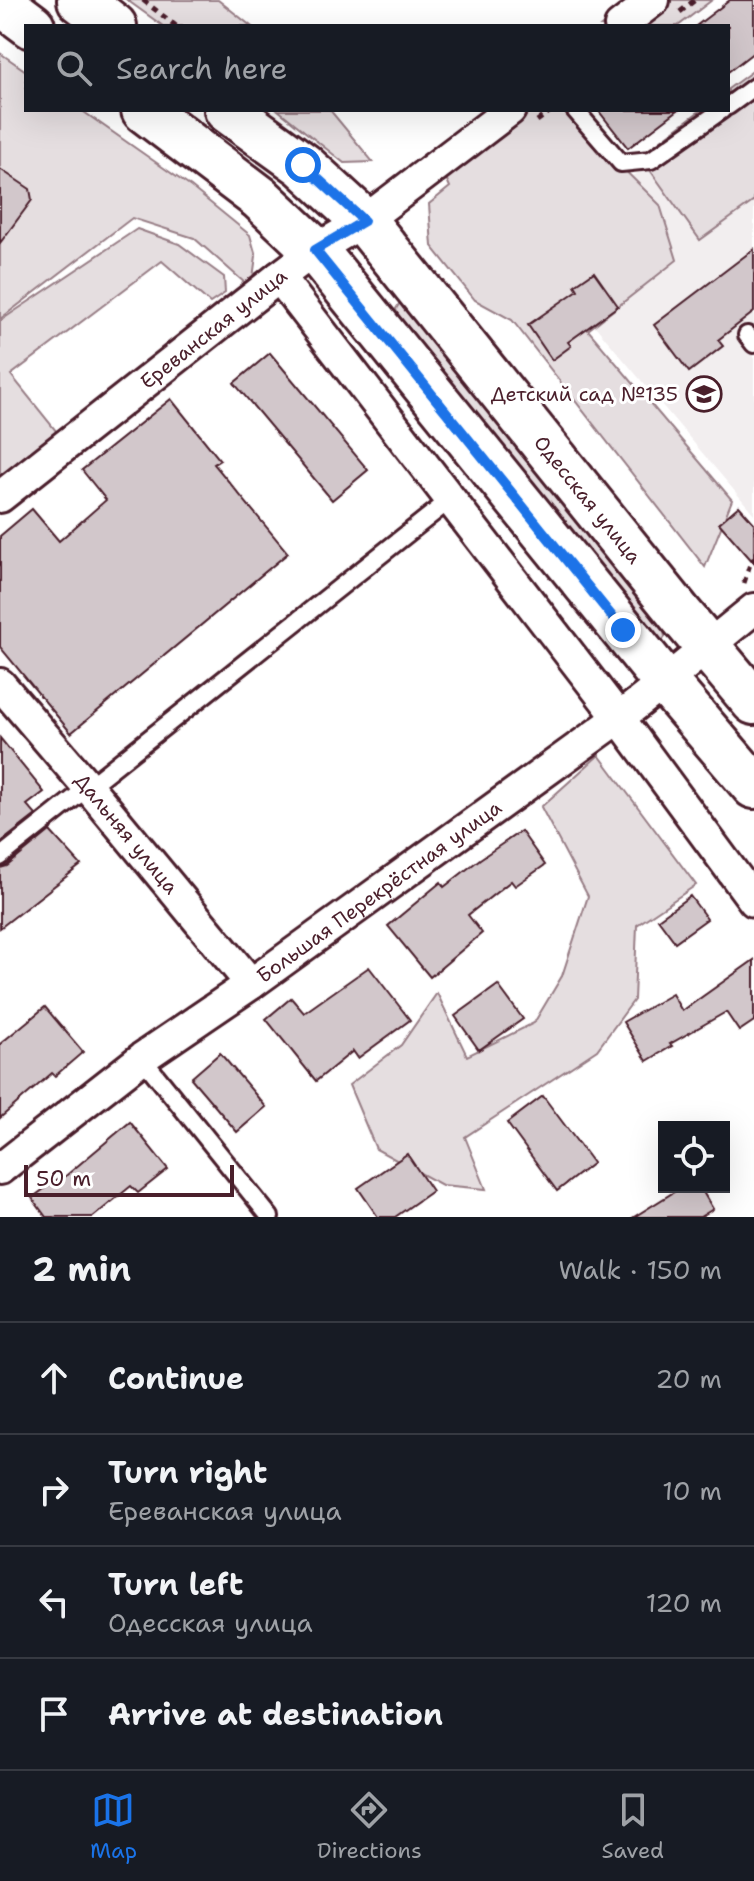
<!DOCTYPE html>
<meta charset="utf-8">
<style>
:root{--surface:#171b24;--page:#20242c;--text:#f1f3f6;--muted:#9ea1a6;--line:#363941;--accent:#1a73e8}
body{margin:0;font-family:"Shantell Sans",sans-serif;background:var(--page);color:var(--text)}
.controls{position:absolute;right:24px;bottom:24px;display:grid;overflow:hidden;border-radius:0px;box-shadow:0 8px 32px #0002}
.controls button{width:72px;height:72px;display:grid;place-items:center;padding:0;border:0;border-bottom:2px solid var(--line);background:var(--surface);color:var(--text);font:40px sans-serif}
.scale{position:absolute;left:24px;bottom:20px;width:210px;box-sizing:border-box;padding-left:8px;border:4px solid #4a1f2b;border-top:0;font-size:22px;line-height:28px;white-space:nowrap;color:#4a1f2b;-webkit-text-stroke:6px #fff;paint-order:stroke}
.stop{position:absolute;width:24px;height:24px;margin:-18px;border:6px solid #1a73e8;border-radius:50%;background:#fff}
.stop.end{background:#1a73e8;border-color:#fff;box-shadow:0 2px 8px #0008}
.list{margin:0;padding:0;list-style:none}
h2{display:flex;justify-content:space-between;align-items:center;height:104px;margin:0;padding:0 32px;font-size:34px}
h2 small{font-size:26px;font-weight:400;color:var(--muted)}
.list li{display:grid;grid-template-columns:52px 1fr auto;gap:24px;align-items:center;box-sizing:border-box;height:112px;padding:0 32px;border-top:2px solid var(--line)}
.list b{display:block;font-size:30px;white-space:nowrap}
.list p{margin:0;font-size:26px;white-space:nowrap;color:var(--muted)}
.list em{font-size:26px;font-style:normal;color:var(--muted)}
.icon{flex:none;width:44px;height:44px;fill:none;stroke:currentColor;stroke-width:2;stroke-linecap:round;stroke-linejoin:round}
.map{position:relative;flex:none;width:754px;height:1217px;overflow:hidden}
.search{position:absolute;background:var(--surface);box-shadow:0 8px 32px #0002;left:24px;right:24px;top:24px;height:88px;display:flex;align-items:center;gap:20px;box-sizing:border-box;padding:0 28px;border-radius:0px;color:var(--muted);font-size:30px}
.sheet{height:552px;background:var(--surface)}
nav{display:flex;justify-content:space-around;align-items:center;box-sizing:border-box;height:112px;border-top:2px solid var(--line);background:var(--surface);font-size:22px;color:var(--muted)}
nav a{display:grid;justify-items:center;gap:4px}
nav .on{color:var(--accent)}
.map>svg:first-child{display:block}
</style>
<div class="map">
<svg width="754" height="1217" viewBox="0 0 754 1217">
<rect width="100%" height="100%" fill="#fff"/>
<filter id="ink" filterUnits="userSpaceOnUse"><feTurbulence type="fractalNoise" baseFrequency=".0125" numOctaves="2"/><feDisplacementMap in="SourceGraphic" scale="16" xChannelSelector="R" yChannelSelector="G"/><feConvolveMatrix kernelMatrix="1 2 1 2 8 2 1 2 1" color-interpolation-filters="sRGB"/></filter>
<g filter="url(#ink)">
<!-- built -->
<polygon fill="#f2eeef" points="754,97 754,514 552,275 625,178 656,167"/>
<!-- green -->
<g fill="#e5dee0" stroke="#987e86" stroke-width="2">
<polygon points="127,0 218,0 251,26 163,26"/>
<polygon points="634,0 712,0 678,26 601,26"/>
<polygon points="0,53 26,71 26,110 81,110 191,187 250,235 256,256 253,278 245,283 194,238 132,218 0,319"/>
<polygon points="754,70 754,201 700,240 640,156 701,110 728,110 728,89"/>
<polygon points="278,110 330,110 373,162 344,163"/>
<polygon points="490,110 570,110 567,113 660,205 677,260 588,330 732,500 705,567 512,320 475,300 432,246 429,204 450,187 433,149"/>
<polygon points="137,229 179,244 224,277 225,293 210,303 162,261 11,375 61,437 0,484 0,321"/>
<polygon points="404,302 408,304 664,631 665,637 662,641 657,642 653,640 397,313 396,309 399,304"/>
<polygon points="599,755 696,885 637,925 634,1000 597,1050 465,1137 486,1189 442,1185 376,1149 349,1085 401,1045 437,993 467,1056 534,1023 562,976 588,896 541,807"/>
</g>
<!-- building -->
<g fill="#d2c7cb" stroke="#4a1f2b" stroke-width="2">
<polygon points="730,0 754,0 754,52 728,72 728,26 696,26"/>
<polygon points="598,110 678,110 628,148"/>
<polygon points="0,169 30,189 32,200 0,243"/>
<polygon points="754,249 754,312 718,340 723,346 689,372 654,325"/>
<polygon points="594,272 618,306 568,342 571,346 552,360 528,325 578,290 575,285"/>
<polygon points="270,353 368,470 332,500 234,383"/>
<polygon points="171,399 220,460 214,464 288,553 71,733 0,647 0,536 32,509 59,541 106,500 82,470"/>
<polygon points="739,506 754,523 754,563 719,523"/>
<polygon points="0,738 44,792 27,805 36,815 0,843"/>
<polygon points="50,831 81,865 0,928 0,868 7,866"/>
<polygon points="521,831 545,865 515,886 511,881 468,915 482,933 430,977 388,926 441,882 444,887 480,859"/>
<polygon points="690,896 707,919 675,942 658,919"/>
<polygon points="754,960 754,1021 739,1031 726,1012 670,1044 672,1046 647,1061 623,1022 672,994 682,1011"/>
<polygon points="369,967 410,1020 358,1058 353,1051 316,1081 266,1019 291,998 304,1013"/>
<polygon points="498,985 523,1019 479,1050 455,1016"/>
<polygon points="45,1007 83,1052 55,1076 52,1073 0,1118 0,1044"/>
<polygon points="220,1053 266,1107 237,1132 191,1078"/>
<polygon points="543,1096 593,1163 557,1191 507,1123"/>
<polygon points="130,1122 168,1169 138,1193 131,1186 93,1217 46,1217 32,1198 60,1177 62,1179"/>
<polygon points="407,1154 432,1191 395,1217 378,1217 358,1188"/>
<polygon points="682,1187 700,1187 713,1209 700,1217 634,1217"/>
</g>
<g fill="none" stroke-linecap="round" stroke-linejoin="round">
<defs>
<g id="service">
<polyline points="728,106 754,87"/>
<polyline points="575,110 621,163 651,160 722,110"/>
<polyline points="747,335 754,344"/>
<polyline points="0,857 451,499"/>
<polyline points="142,1058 270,1217"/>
</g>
<g id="minor">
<polyline points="620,26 654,0"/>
<polyline points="279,277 619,718 754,901"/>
<path id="s1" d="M0,497l279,-220 36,-27 49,-29 146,-111"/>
<path id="s2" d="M0,684l89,104 162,196"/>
<path id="s3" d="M0,1169l142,-111 109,-74 368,-266c46,-35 90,-73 135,-109"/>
</g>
<g id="secondary">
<polyline points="80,0 114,26"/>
<polyline points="0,2 32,26"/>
<polyline points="144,110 260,198 315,250 666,683 754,786"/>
<path id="s4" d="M227,110l76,55 61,56 316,393 74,88"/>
</g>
</defs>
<!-- service casing -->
<use href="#service" stroke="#4a1f2b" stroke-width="22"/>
<!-- minor casing -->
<use href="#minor" stroke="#4a1f2b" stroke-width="36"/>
<!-- secondary casing -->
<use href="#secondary" stroke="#4a1f2b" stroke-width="50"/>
<!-- path -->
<g stroke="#4a1f2b" stroke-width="5" stroke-dasharray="6 6" stroke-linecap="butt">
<polyline points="143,0 176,26"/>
<polyline points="680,12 695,0"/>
<polyline points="537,121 552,110"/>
<polyline points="744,583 751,561 754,559"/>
</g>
<!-- service -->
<use href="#service" stroke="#fff" stroke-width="16"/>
<!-- minor -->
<use href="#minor" stroke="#fff" stroke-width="30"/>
<!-- secondary -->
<use href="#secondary" stroke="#fff" stroke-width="44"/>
</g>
</g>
<g fill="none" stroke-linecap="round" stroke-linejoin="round" filter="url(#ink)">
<!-- route -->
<polyline stroke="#1a73e8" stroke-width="10" points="303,165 364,221 315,250 623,630"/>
</g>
<!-- icons -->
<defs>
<symbol id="school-ring" viewBox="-11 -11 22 22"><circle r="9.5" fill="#fff" stroke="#4a1f2b" stroke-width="1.5"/><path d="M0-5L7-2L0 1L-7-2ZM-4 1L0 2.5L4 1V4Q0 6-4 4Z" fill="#4a1f2b"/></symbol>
</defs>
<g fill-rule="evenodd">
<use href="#school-ring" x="684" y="374" width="40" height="40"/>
</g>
<g text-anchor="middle" stroke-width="6" stroke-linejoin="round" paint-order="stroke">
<!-- street labels -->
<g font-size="20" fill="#4a1f2b" stroke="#fff">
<text dy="7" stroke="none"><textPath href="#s1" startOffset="272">Ереванская улица</textPath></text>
<text dy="7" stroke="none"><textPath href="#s4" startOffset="534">Одесская улица</textPath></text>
<text dy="7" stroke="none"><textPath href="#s2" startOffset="196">Дальняя улица</textPath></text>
<text dy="7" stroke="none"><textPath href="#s3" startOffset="470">Большая Перекрёстная улица</textPath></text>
</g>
<!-- poi labels -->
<g font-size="20" fill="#4a1f2b" stroke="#fff" text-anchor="end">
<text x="678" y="401">Детский сад №135</text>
</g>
</g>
</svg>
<div class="controls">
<button><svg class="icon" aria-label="locate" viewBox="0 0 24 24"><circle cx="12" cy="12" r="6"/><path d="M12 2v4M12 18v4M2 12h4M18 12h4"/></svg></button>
</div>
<div class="scale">50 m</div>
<div class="stop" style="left:303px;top:165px"></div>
<div class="stop end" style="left:623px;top:630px"></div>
<div class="search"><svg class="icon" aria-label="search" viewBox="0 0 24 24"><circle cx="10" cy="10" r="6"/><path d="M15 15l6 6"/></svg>Search here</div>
</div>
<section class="sheet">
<h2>2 min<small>Walk · 150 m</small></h2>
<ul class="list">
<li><svg class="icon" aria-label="ahead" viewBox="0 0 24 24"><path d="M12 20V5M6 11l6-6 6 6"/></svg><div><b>Continue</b></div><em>20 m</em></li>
<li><svg class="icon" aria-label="right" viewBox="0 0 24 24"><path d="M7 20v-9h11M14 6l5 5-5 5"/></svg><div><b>Turn right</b><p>Ереванская улица</p></div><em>10 m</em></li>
<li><svg class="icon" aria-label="left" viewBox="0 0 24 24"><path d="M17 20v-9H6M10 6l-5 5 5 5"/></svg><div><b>Turn left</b><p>Одесская улица</p></div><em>120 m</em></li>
<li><svg class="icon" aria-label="arrive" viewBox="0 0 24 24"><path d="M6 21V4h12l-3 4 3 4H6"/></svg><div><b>Arrive at destination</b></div></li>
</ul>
</section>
<nav>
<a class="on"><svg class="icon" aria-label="map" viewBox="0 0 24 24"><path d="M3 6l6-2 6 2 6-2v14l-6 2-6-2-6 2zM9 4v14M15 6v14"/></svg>Map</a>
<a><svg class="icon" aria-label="directions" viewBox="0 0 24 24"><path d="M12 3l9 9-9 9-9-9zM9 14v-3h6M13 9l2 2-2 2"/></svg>Directions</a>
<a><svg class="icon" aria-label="saved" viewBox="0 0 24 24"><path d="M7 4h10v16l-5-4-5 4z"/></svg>Saved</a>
</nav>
